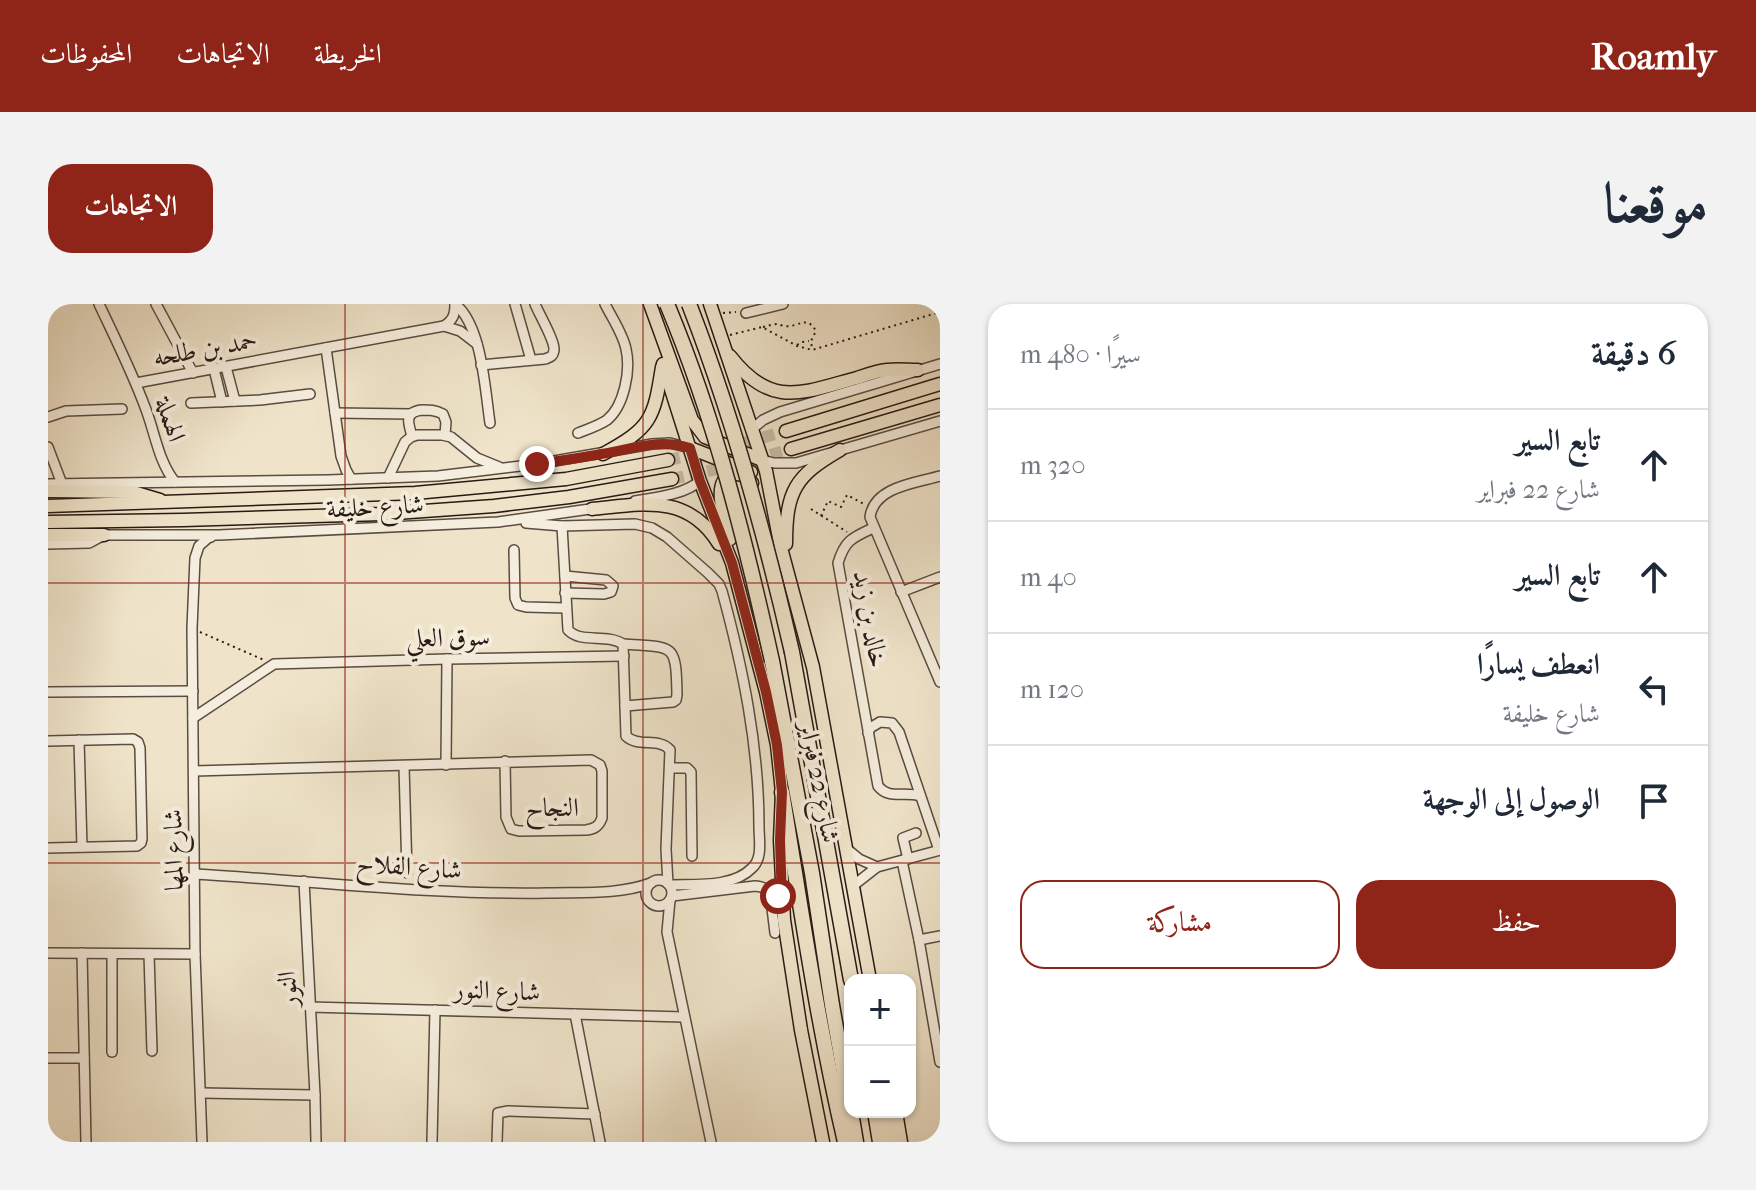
<!DOCTYPE html>
<html lang="ar">
<meta charset="utf-8">
<style>
:root{--surface:#fff;--page:#f2f2f3;--text:#1f2937;--muted:#747a83;--line:#e0e1e3;--accent:#8f2418}
body{margin:0;font-family:"IM FELL French Canon",Amiri,serif;background:var(--page);color:var(--text);direction:rtl}
.controls{position:absolute;right:24px;bottom:24px;display:grid;overflow:hidden;border-radius:16px;box-shadow:0 2px 6px #0004}
.controls button{width:72px;height:72px;display:grid;place-items:center;padding:0;border:0;border-bottom:2px solid var(--line);background:var(--surface);color:var(--text);font:40px sans-serif}
.stop{position:absolute;width:24px;height:24px;margin:-18px;border:6px solid #8f2418;border-radius:50%;background:#fff}
.stop.end{background:#8f2418;border-color:#fff;box-shadow:0 2px 8px #0008}
.list{margin:0;padding:0;list-style:none}
h2{display:flex;justify-content:space-between;align-items:center;height:104px;margin:0;padding:0 32px;font-size:34px}
h2 small{font-size:26px;font-weight:400;color:var(--muted)}
.list li{display:grid;grid-template-columns:52px 1fr auto;gap:24px;align-items:center;box-sizing:border-box;height:112px;padding:0 32px;border-top:2px solid var(--line)}
.list b{display:block;font-size:30px;white-space:nowrap}
.list p{margin:0;font-size:26px;white-space:nowrap;color:var(--muted)}
.list em{font-size:26px;font-style:normal;color:var(--muted)}
.actions{display:flex;gap:16px;padding:24px 32px}
.actions a{flex:1;padding:18px 0;border:2px solid var(--accent);border-radius:24px;text-align:center;font-size:28px;color:var(--accent)}
.actions .main{background:var(--accent);color:#fff}
.icon{flex:none;width:44px;height:44px;fill:none;stroke:currentColor;stroke-width:2;stroke-linecap:round;stroke-linejoin:round}
.map{position:relative;flex:none;width:892px;height:838px;overflow:hidden;direction:ltr;border-radius:24px}
header{display:flex;align-items:center;gap:48px;box-sizing:border-box;height:112px;padding:0 40px;background:var(--accent);color:#fff}
header strong{font-size:38px}
nav{display:flex;gap:44px;margin-inline-start:auto;font-size:28px}
.intro{display:flex;align-items:center;justify-content:space-between;box-sizing:border-box;height:192px;padding:0 48px}
h1{margin:0;font-size:56px}
.button{padding:20px 36px;border-radius:24px;background:var(--accent);color:#fff;font-size:28px;font-weight:700}
main{display:flex;gap:48px;padding:0 48px}
aside{flex:1;background:var(--surface);border-radius:24px;box-shadow:0 2px 6px #0004}
.map>svg:first-child{display:block}
</style>
<header>
<strong>Roamly</strong>
<nav><a>الخريطة</a><a>الاتجاهات</a><a>المحفوظات</a></nav>
</header>
<div class="intro"><h1>موقعنا</h1><a class="button">الاتجاهات</a></div>
<main>
<aside>
<h2>6 دقيقة<small>سيرًا · 480 m</small></h2>
<ul class="list">
<li><svg class="icon" aria-label="ahead" viewBox="0 0 24 24"><path d="M12 20V5M6 11l6-6 6 6"/></svg><div><b>تابع السير</b><p>شارع 22 فبراير</p></div><em>320 m</em></li>
<li><svg class="icon" aria-label="ahead" viewBox="0 0 24 24"><path d="M12 20V5M6 11l6-6 6 6"/></svg><div><b>تابع السير</b></div><em>40 m</em></li>
<li><svg class="icon" aria-label="left" viewBox="0 0 24 24"><path d="M17 20v-9H6M10 6l-5 5 5 5"/></svg><div><b>انعطف يسارًا</b><p>شارع خليفة</p></div><em>120 m</em></li>
<li><svg class="icon" aria-label="arrive" viewBox="0 0 24 24"><path d="M6 21V4h12l-3 4 3 4H6"/></svg><div><b>الوصول إلى الوجهة</b></div></li>
</ul>
<div class="actions"><a class="main">حفظ</a><a>مشاركة</a></div>
</aside>
<div class="map">
<svg width="892" height="838" viewBox="0 0 892 838">
<rect width="100%" height="100%" fill="#efe4ca"/>
<filter id="stains"><feTurbulence type="fractalNoise" baseFrequency=".0025" numOctaves="4"/><feColorMatrix values="0 0 0 0 .2 0 0 0 0 .09 0 0 0 0 .02 0 0 0 .5 -.17"/></filter>
<radialGradient id="worn" r=".72"><stop offset=".6" stop-color="#630" stop-opacity="0"/><stop offset="1" stop-color="#630" stop-opacity=".3"/></radialGradient>
<g fill="none" stroke-linecap="round" stroke-linejoin="round">
<!-- major-tunnel -->
<g stroke="#c7bba5" stroke-width="12" stroke-dasharray="12 6" stroke-linecap="butt">
<polyline points="680,143 738,127"/>
<polyline points="620,156 654,149"/>
<polyline points="705,156 743,145"/>
<polyline points="624,175 683,162"/>
</g>
<defs>
<g id="minor">
<path d="M51,0c16,34 33,68 46,103 10,25 13,54 30,75"/>
<polyline points="108,0 145,69"/>
<path d="M407,0c27,21 30,86 35,119"/>
<polyline points="467,0 483,56"/>
<polyline points="698,9 735,0"/>
<polyline points="396,22 412,27 429,40"/>
<polyline points="278,44 293,152 298,166 303,175"/>
<path d="M433,61l64,-6c5,-2 8,-2 9,-9 1,-9 -15,-36 -19,-46"/>
<polyline points="178,63 187,97"/>
<polyline points="166,65 174,98"/>
<path d="M88,79l308,-57c9,-6 11,-11 11,-22"/>
<polyline points="143,99 212,96 262,90"/>
<polyline points="287,109 363,110"/>
<polyline points="0,113 18,107 74,105"/>
<polyline points="703,126 715,116 732,108 892,60"/>
<path d="M530,129c10,-4 20,-7 29,-13 17,-14 24,-49 19,-71 -3,-15 -14,-31 -21,-45"/>
<path d="M364,132c-4,-13 -8,-24 10,-26 8,0 13,0 21,4l3,8 -1,13"/>
<polyline points="0,143 14,180"/>
<polyline points="714,156 726,159 748,159 892,117"/>
<path d="M892,172c-25,7 -66,11 -70,41l70,165"/>
<polyline points="340,174 357,138 363,133 369,131 394,131 403,133 429,154 451,163"/>
<polyline points="0,180 280,176 390,172 489,160 604,140 622,139 642,144"/>
<path d="M587,197c22,-4 48,-6 65,-20"/>
<path d="M478,219l36,3 73,-2 17,4 15,9 41,36 11,11 3,7c21,77 37,156 37,236 0,13 4,31 -7,41 -19,20 -57,16 -82,17"/>
<path d="M514,222l6,104c13,14 38,3 55,14l3,92c12,12 33,1 44,14l-4,99 2,35"/>
<path d="M825,224c-21,10 -28,12 -35,35l40,223c11,14 26,5 42,10"/>
<polyline points="0,240 41,239 56,231 171,231 450,218 549,204"/>
<polyline points="466,246 467,294 470,301 478,303 517,304"/>
<polyline points="517,272 558,276 565,282 563,288 556,290 517,289"/>
<polyline points="853,288 892,273"/>
<path d="M575,340c51,4 53,-3 54,51l-1,5 -3,2 -48,4"/>
<polyline points="0,388 145,387"/>
<polyline points="145,414 226,360 399,355 576,352"/>
<polyline points="820,429 822,424 832,418 844,419 851,428 891,546"/>
<polyline points="31,436 34,543"/>
<polyline points="0,437 85,435 90,438 92,444 94,535 93,539 89,542 0,544"/>
<polyline points="398,461 399,355"/>
<polyline points="356,462 359,569"/>
<polyline points="622,464 639,464 643,468 644,552"/>
<path d="M146,467l397,-11 9,5 2,6v47c-3,8 -7,11 -16,12l-67,1 -8,-2 -5,-12 -1,-56"/>
<polyline points="800,546 811,555 829,563"/>
<polyline points="860,555 855,534 868,529"/>
<polyline points="854,557 871,636 892,758"/>
<path d="M147,570c118,7 235,21 353,19 35,-1 70,2 103,-10"/>
<circle cx="611" cy="589" r="13"/>
<polyline points="256,577 267,791 268,838"/>
<polyline points="806,581 829,563 892,546"/>
<path d="M624,592l83,-10c12,1 20,6 27,16"/>
<polyline points="622,596 619,628 663,838"/>
<polyline points="723,596 727,629"/>
<polyline points="871,636 892,632"/>
<polyline points="0,649 147,650"/>
<polyline points="34,649 38,838"/>
<polyline points="64,650 64,748"/>
<polyline points="101,650 104,747"/>
<polyline points="261,703 636,713"/>
<polyline points="527,710 552,838"/>
<polyline points="0,754 36,754"/>
<polyline points="154,789 267,791"/>
<polyline points="154,838 147,650 144,324 147,254 151,242 160,234 163,233"/>
<polyline points="384,838 387,706"/>
<polyline points="449,838 450,809 460,807 547,810"/>
</g>
<g id="major">
<polyline points="602,0 644,116 657,133 714,156"/>
<polyline points="662,0 718,167 733,244 765,363 822,676"/>
<path d="M682,52c41,53 71,37 127,22 9,-3 20,-7 30,-8 10,-1 21,0 31,0"/>
<polyline points="615,60 652,177 684,259 718,388 729,441 734,488 732,536 736,616 753,726 775,838"/>
<polyline points="738,127 892,80"/>
<polyline points="642,144 703,168"/>
<polyline points="743,145 892,101"/>
<path d="M555,150c48,-26 51,-35 59,-87"/>
<polyline points="0,187 85,188 112,196"/>
<polyline points="0,202 367,189 518,175 620,156"/>
<path d="M544,205c51,-5 96,-16 127,35"/>
<polyline points="0,218 135,216 334,210 446,202 521,193 624,175"/>
<polyline points="0,231 56,231"/>
<path d="M682,235c-3,-16 -22,-61 5,-65 8,-1 13,4 17,9"/>
<path d="M738,240c0,-53 9,-68 54,-94"/>
<polyline points="848,808 853,838"/>
</g>
<g id="highway">
<polyline points="744,348 803,676"/>
<polyline points="724,357 764,569 784,701 802,803"/>
<path d="M734,488c19,117 36,234 63,350"/>
<polyline points="803,808 808,838"/>
<polyline points="827,808 832,838"/>
<polyline points="838,808 841,838"/>
</g>
</defs>
<!-- minor casing -->
<use href="#minor" stroke="#5a4c41" stroke-width="12"/>
<!-- major casing -->
<use href="#major" stroke="#281913" stroke-width="15"/>
<!-- highway casing -->
<use href="#highway" stroke="#281913" stroke-width="17"/>
<!-- path -->
<g stroke="#281913" stroke-width="2" stroke-dasharray="2 4" stroke-linecap="butt">
<polyline points="675,9 688,8"/>
<path d="M715,23c5,-1 10,-3 15,-3 2,0 4,2 6,2 15,2 22,-12 32,5l-5,10 1,8"/>
<polyline points="682,31 714,23 749,42 764,46 892,8"/>
<polyline points="749,41 754,38 761,37"/>
<polyline points="763,205 799,228"/>
<polyline points="773,212 780,197 793,203 799,191 816,200"/>
<polyline points="152,328 216,356"/>
</g>
<!-- minor -->
<use href="#minor" stroke="#f5eddd" stroke-width="9"/>
<!-- major -->
<use href="#major" stroke="#efe4ca" stroke-width="12"/>
<!-- highway -->
<use href="#highway" stroke="#efe4ca" stroke-width="14"/>
<defs>
<g id="highway-bridge">
<path d="M619,0c48,115 78,235 105,357"/>
<path d="M641,0c44,113 76,230 103,348"/>
</g>
</defs>
<!-- highway-bridge casing -->
<use href="#highway-bridge" stroke="#281913" stroke-width="17" stroke-linecap="butt"/>
<!-- highway-bridge -->
<use href="#highway-bridge" stroke="#efe4ca" stroke-width="14"/>
</g>
<g fill="none" stroke-linecap="round" stroke-linejoin="round">
<!-- route -->
<path stroke="#8f2418" stroke-width="10" d="M489,160c22,-3 43,-6 64,-10 32,-5 58,-16 89,-6l10,33 32,82 34,129 11,53 5,47 -2,48 2,62 -4,-6"/>
</g>
<!-- grid -->
<path fill="none" stroke="#8f2418" stroke-width="2" stroke-opacity="0.55" d="M297,0v838M595,0v838M0,279h892M0,559h892"/>
<g text-anchor="middle" stroke-width="8" stroke-linejoin="round" paint-order="stroke">
<!-- street labels -->
<g font-size="26" fill="#281913" stroke="#f5eddd">
<text transform="translate(157 44) rotate(-10)" y="9">حمد بن طلحه</text>
<text transform="translate(123 115) rotate(72)" y="9">الهملة</text>
<text transform="translate(327 202) rotate(-3)" y="9">شارع خليفة</text>
<text transform="translate(823 315) rotate(80)" y="9">خالد بن زيد</text>
<text transform="translate(400 333) rotate(-1)" y="9">سوق العلي</text>
<text transform="translate(772 478) rotate(79)" y="9">شارع 22 فبراير</text>
<text x="504" y="512">النجاح</text>
<text transform="translate(125 546) rotate(-91)" y="9">شارع المها</text>
<text transform="translate(361 562) rotate(4)" y="9">شارع الفلاح</text>
<text transform="translate(239 685) rotate(-93)" y="9">النور</text>
<text transform="translate(449 686) rotate(2)" y="9">شارع النور</text>
</g>
</g>
<rect width="100%" height="100%" filter="url(#stains)"/>
<rect width="100%" height="100%" fill="url(#worn)"/>
</svg>
<div class="controls">
<button>+</button>
<button>−</button>
</div>
<div class="stop" style="left:730px;top:592px"></div>
<div class="stop end" style="left:489px;top:160px"></div>
</div>
</main>
